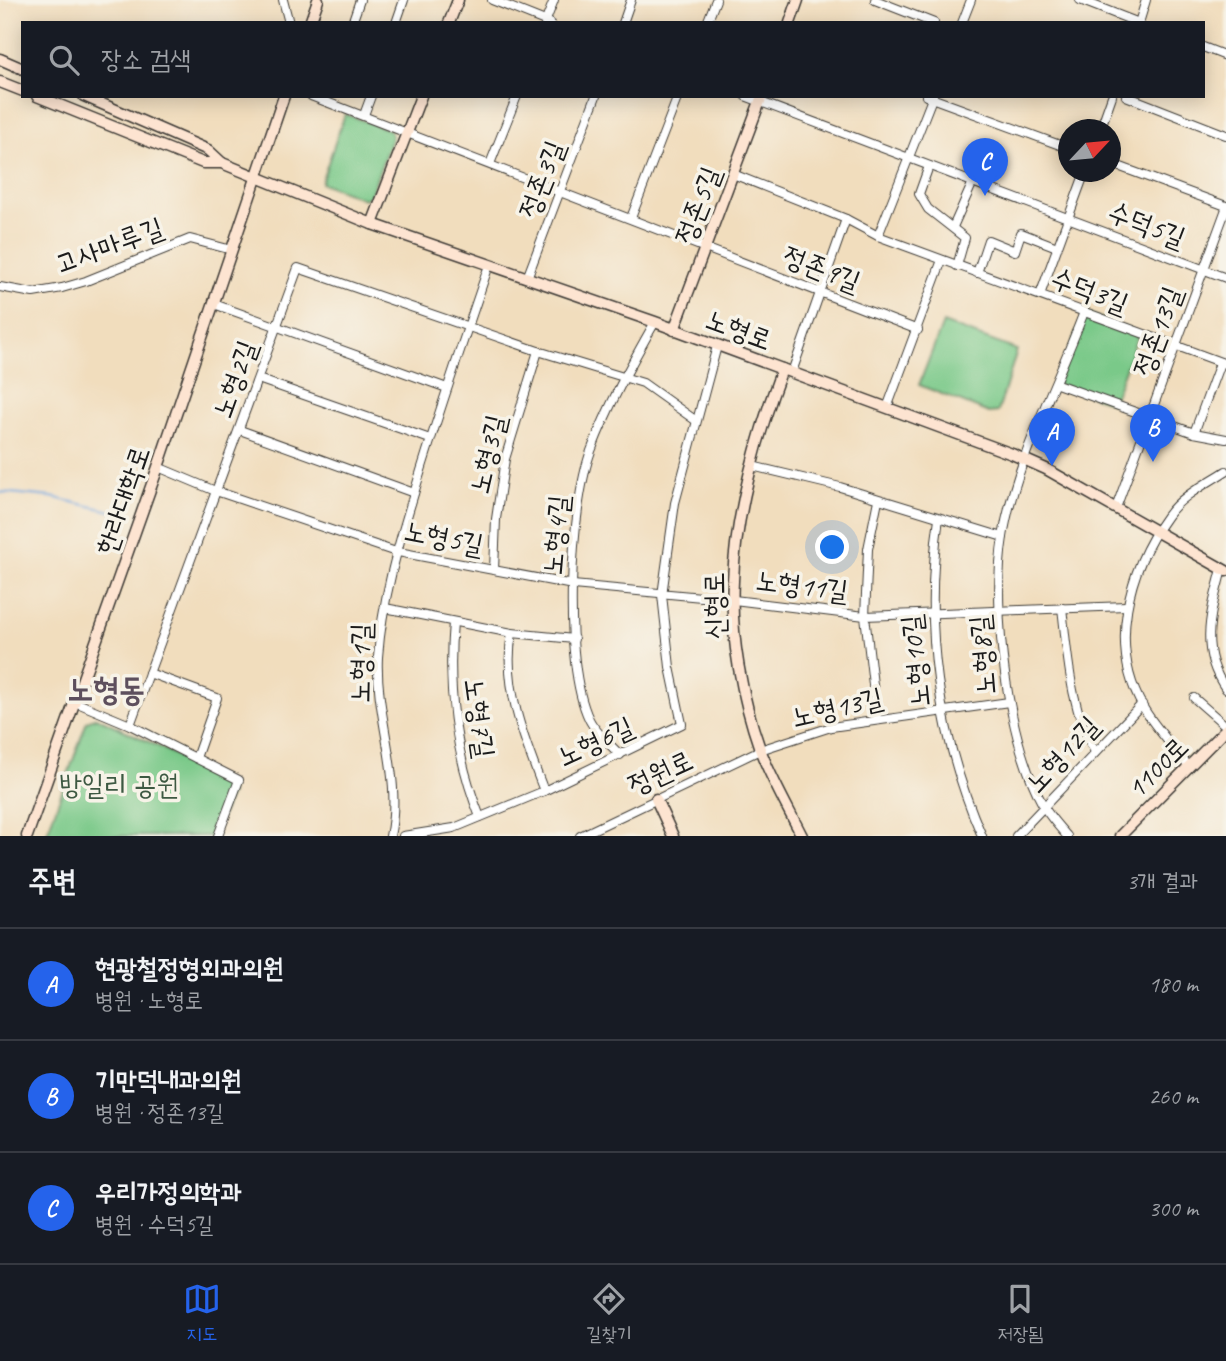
<!DOCTYPE html>
<html lang="ko">
<meta charset="utf-8">
<style>
:root{--surface:#171b24;--page:#20242c;--text:#f1f3f6;--muted:#9ea1a6;--line:#363941;--accent:#2563eb}
body{margin:0;font-family:Caveat,"Poor Story",sans-serif;background:var(--page);color:var(--text)}
.compass{position:absolute;left:1058px;top:119px;width:63px;height:63px;border-radius:50%;background:var(--surface);box-shadow:0 4px 18px #0003;rotate:64deg}
.you{position:absolute;left:833px;top:548px;width:24px;height:24px;margin:-18px;border:5px solid #fff;border-radius:50%;background:#1a73e8;box-shadow:0 0 0 10px #1a73e833}
.badge{display:grid;place-items:center;width:46px;height:46px;border-radius:50%;background:var(--accent);color:#fff;font-size:23px;font-weight:700}
.pin{position:absolute;translate:-50% -58px;filter:drop-shadow(0 2px 4px #0008)}
.pin::after{content:'';position:absolute;top:37px;width:24px;height:21px;background:inherit;clip-path:polygon(0 0,100% 0,50% 100%)}
.list{margin:0;padding:0;list-style:none}
h2{display:flex;justify-content:space-between;align-items:center;height:91px;margin:0;padding:0 28px;font-size:30px}
h2 small{font-size:23px;font-weight:400;color:var(--muted)}
.list li{display:grid;grid-template-columns:46px 1fr auto;gap:21px;align-items:center;box-sizing:border-box;height:112px;padding:0 28px;border-top:2px solid var(--line)}
.list b{display:block;font-size:26px;white-space:nowrap}
.list p{margin:0;font-size:23px;white-space:nowrap;color:var(--muted)}
.list em{font-size:23px;font-style:normal;color:var(--muted)}
.icon{flex:none;width:38px;height:38px;fill:none;stroke:currentColor;stroke-width:2;stroke-linecap:round;stroke-linejoin:round}
.map{position:relative;flex:none;width:1226px;height:836px;overflow:hidden}
.search{position:absolute;background:var(--surface);box-shadow:0 4px 18px #0003;left:21px;right:21px;top:21px;height:77px;display:flex;align-items:center;gap:18px;box-sizing:border-box;padding:0 24px;border-radius:0px;color:var(--muted);font-size:26px}
.sheet{height:427px;background:var(--surface)}
nav{display:flex;justify-content:space-around;align-items:center;box-sizing:border-box;height:98px;border-top:2px solid var(--line);background:var(--surface);font-size:19px;color:var(--muted)}
nav a{display:grid;justify-items:center;gap:4px}
nav .on{color:var(--accent)}
.map>svg:first-child{display:block}
</style>
<div class="map">
<svg width="1226" height="836" viewBox="0 0 1226 836">
<rect width="100%" height="100%" fill="#f7f3e8"/>
<filter id="ink" filterUnits="userSpaceOnUse"><feTurbulence type="fractalNoise" baseFrequency=".0143" numOctaves="2"/><feDisplacementMap in="SourceGraphic" scale="14" xChannelSelector="R" yChannelSelector="G"/><feConvolveMatrix kernelMatrix="1 2 1 2 8 2 1 2 1" color-interpolation-filters="sRGB"/></filter>
<filter id="wash" filterUnits="userSpaceOnUse"><feTurbulence type="fractalNoise" baseFrequency=".00686" numOctaves="4" result="noise"/><feDisplacementMap in="SourceGraphic" scale="28" xChannelSelector="R" yChannelSelector="G"/><feGaussianBlur stdDeviation="1.57" result="paint"/><feColorMatrix in="noise" values="0 0 0 0 0 0 0 0 0 0 0 0 0 0 0 0 0 1.4 0 .05"/><feComposite in="paint" operator="in"/></filter>
<g filter="url(#wash)">
<rect width="100%" height="100%" fill="#f1ddbd"/>
<!-- green -->
<g fill="#7ac989" stroke="#4b7252" stroke-width="2">
<polygon points="345,114 390,130 392,137 370,196 364,199 321,183"/>
<polygon points="1084,312 1139,333 1112,403 1057,384"/>
<polygon points="943,323 1017,350 998,412 989,413 919,385"/>
<polygon points="96,717 160,747 227,784 231,793 213,836 46,836 87,721"/>
</g>
<g fill="none" stroke-linecap="round" stroke-linejoin="round">
<!-- stream -->
<polyline stroke="#6da1d9" stroke-width="2.5" points="0,492 51,497 124,514"/>
</g>
</g>
<g filter="url(#ink)">
<g fill="none" stroke-linecap="round" stroke-linejoin="round">
<defs>
<g id="street">
<polyline points="283,0 289,23"/>
<polyline points="492,0 550,23"/>
<polyline points="875,0 934,23"/>
<polyline points="1080,0 1139,23 1146,0"/>
<polyline points="352,23 360,0"/>
<polyline points="396,23 404,0"/>
<polyline points="545,23 554,0"/>
<polyline points="623,23 631,0"/>
<polyline points="707,23 716,0"/>
<polyline points="962,23 971,0"/>
<polyline points="1203,47 1226,56"/>
<polyline points="311,96 918,330"/>
<polyline points="745,96 1226,278"/>
<polyline points="926,96 1068,148"/>
<polyline points="1126,96 1226,135"/>
<polyline points="364,115 371,96"/>
<polyline points="1100,130 1112,96"/>
<polyline points="1110,163 1226,206"/>
<polyline points="490,164 517,96"/>
<polyline points="929,166 919,194 928,209 965,238 957,266"/>
<polyline points="733,174 846,219 878,236 1226,364"/>
<polyline points="631,218 678,96"/>
<polyline points="953,227 973,182"/>
<polyline points="878,236 933,96"/>
<polyline points="977,273 988,240 1015,251 1021,233 1057,247"/>
<polyline points="527,278 596,96"/>
<polyline points="0,287 33,293 62,288 86,281 190,239 232,250"/>
<polyline points="1040,295 1085,172"/>
<polyline points="214,304 447,388"/>
<polyline points="792,372 846,219"/>
<polyline points="258,379 430,439"/>
<polyline points="1057,384 1194,433 1226,439"/>
<polyline points="887,408 942,260"/>
<polyline points="240,430 414,493"/>
<polyline points="1194,433 1220,363"/>
<polyline points="752,466 840,487 1003,537"/>
<polyline points="158,467 213,490 393,551 573,585 734,600 865,616 1126,606"/>
<polyline points="1116,508 1226,209"/>
<path d="M939,518c-16,108 -1,218 43,318"/>
<path d="M1222,569c-11,43 -24,81 4,120"/>
<polyline points="494,570 496,519 505,459 538,351"/>
<polyline points="385,608 512,633 574,639"/>
<path d="M1062,608c6,49 8,100 33,144"/>
<path d="M453,622c-6,68 2,132 27,195"/>
<path d="M512,633c-10,53 13,109 32,158"/>
<polyline points="149,673 217,698 196,758"/>
<polyline points="1194,698 1226,726"/>
<polyline points="75,702 130,725 239,780 218,836"/>
<polyline points="877,719 865,616 868,549 878,500"/>
<polyline points="130,725 298,268 538,351 643,383 695,420"/>
<path d="M620,755c-10,-11 -25,-23 -31,-36 -27,-56 -19,-211 2,-268 17,-45 40,-87 64,-129"/>
<path d="M1189,767c-15,-20 -34,-39 -46,-60 -35,-61 -15,-137 24,-191 14,-20 39,-32 59,-45"/>
<path d="M390,836c13,-59 -15,-119 -12,-179 4,-55 19,-108 35,-160 23,-78 50,-155 76,-232"/>
<polyline points="403,836 454,828 544,791 682,724 670,667 662,595 675,503 717,346"/>
<polyline points="580,836 760,750 831,727 1009,702"/>
<polyline points="1016,836 1142,704"/>
<path d="M1067,836c-8,-9 -17,-19 -23,-29 -37,-67 -53,-196 -41,-270 12,-75 54,-153 81,-225"/>
</g>
<g id="secondary">
<polyline points="310,23 318,0"/>
<polyline points="449,23 458,0"/>
<polyline points="790,23 798,0"/>
<polyline points="0,59 23,69"/>
<polyline points="0,82 23,91"/>
<polyline points="37,96 203,163 222,163 372,224 655,322 1012,454 1046,469 1226,571"/>
<polyline points="84,96 208,150 222,163"/>
<polyline points="372,224 421,96"/>
<polyline points="674,330 762,96"/>
<path d="M782,369c-23,61 -47,146 -49,212 -3,55 9,117 27,168 11,30 28,59 42,87"/>
<polyline points="656,799 673,836"/>
<polyline points="27,836 158,467 284,96"/>
<polyline points="1120,836 1226,729"/>
</g>
</defs>
<!-- street casing -->
<use href="#street" stroke="#3c3934" stroke-width="10"/>
<!-- secondary casing -->
<use href="#secondary" stroke="#3c3934" stroke-width="13"/>
<!-- street -->
<use href="#street" stroke="#fff" stroke-width="8"/>
<!-- secondary -->
<use href="#secondary" stroke="#fde4d1" stroke-width="10"/>
</g>
</g>
<g text-anchor="middle" stroke-width="7" stroke-linejoin="round" paint-order="stroke">
<!-- street labels -->
<g font-size="28" fill="#1c1c1c" stroke="#f7f3e8">
<text transform="translate(541 179) rotate(-69)" y="10">정존3길</text>
<text transform="translate(697 205) rotate(-69)" y="10">정존5길</text>
<text transform="translate(1147 224) rotate(21)" y="10">수덕5길</text>
<text transform="translate(109 245) rotate(-20)" y="10">고사마루길</text>
<text transform="translate(822 268) rotate(21)" y="10">정존9길</text>
<text transform="translate(1090 290) rotate(21)" y="10">수덕3길</text>
<text transform="translate(739 329) rotate(20)" y="10">노형로</text>
<text transform="translate(1157 331) rotate(-70)" y="10">정존13길</text>
<text transform="translate(234 379) rotate(-70)" y="10">노형2길</text>
<text transform="translate(487 454) rotate(-77)" y="10">노형3길</text>
<text transform="translate(122 500) rotate(-71)" y="10">한라대학로</text>
<text transform="translate(555 535) rotate(-85)" y="10">노형4길</text>
<text transform="translate(444 537) rotate(11)" y="10">노형5길</text>
<text transform="translate(802 585) rotate(7)" y="10">노형11길</text>
<text transform="translate(714 606) rotate(-91)" y="10">신형로</text>
<text transform="translate(982 655) rotate(-95)" y="10">노형8길</text>
<text transform="translate(915 661) rotate(-96)" y="10">노형10길</text>
<text transform="translate(360 663) rotate(-89)" y="10">노형1길</text>
<text transform="translate(837 707) rotate(-13)" y="10">노형13길</text>
<text transform="translate(480 718) rotate(82)" y="10">노형7길</text>
<text transform="translate(595 741) rotate(-25)" y="10">노형6길</text>
<text transform="translate(1062 754) rotate(-47)" y="10">노형12길</text>
<text transform="translate(1157 767) rotate(-45)" y="10">1100로</text>
<text transform="translate(660 772) rotate(-25)" y="10">정원로</text>
</g>
<!-- park labels -->
<g font-size="28" fill="#3d5942" stroke="#f7f3e8">
<text x="119" y="794">방일리 공원</text>
</g>
<!-- quarter labels -->
<g font-size="32" font-weight="bold" fill="#5d4f5d" stroke="#f7f3e8">
<text x="106" y="700">노형동</text>
</g>
</g>
</svg>
<svg class="compass" viewBox="-18 -18 36 36"><path d="M0-13l5 13h-10z" fill="#e53935"/><path d="M0 13l5-13h-10z" fill="#9ea1a6"/></svg>
<div class="you"></div>
<div class="pin badge" style="left:1052px;top:466px">A</div>
<div class="pin badge" style="left:1153px;top:462px">B</div>
<div class="pin badge" style="left:985px;top:196px">C</div>
<div class="search"><svg class="icon" aria-label="search" viewBox="0 0 24 24"><circle cx="10" cy="10" r="6"/><path d="M15 15l6 6"/></svg>장소 검색</div>
</div>
<section class="sheet">
<h2>주변<small>3개 결과</small></h2>
<ul class="list">
<li><span class="badge">A</span><div><b>현광철정형외과의원</b><p>병원 · 노형로</p></div><em>180 m</em></li>
<li><span class="badge">B</span><div><b>기만덕내과의원</b><p>병원 · 정존13길</p></div><em>260 m</em></li>
<li><span class="badge">C</span><div><b>우리가정의학과</b><p>병원 · 수덕5길</p></div><em>300 m</em></li>
</ul>
</section>
<nav>
<a class="on"><svg class="icon" aria-label="map" viewBox="0 0 24 24"><path d="M3 6l6-2 6 2 6-2v14l-6 2-6-2-6 2zM9 4v14M15 6v14"/></svg>지도</a>
<a><svg class="icon" aria-label="directions" viewBox="0 0 24 24"><path d="M12 3l9 9-9 9-9-9zM9 14v-3h6M13 9l2 2-2 2"/></svg>길찾기</a>
<a><svg class="icon" aria-label="saved" viewBox="0 0 24 24"><path d="M7 4h10v16l-5-4-5 4z"/></svg>저장됨</a>
</nav>
